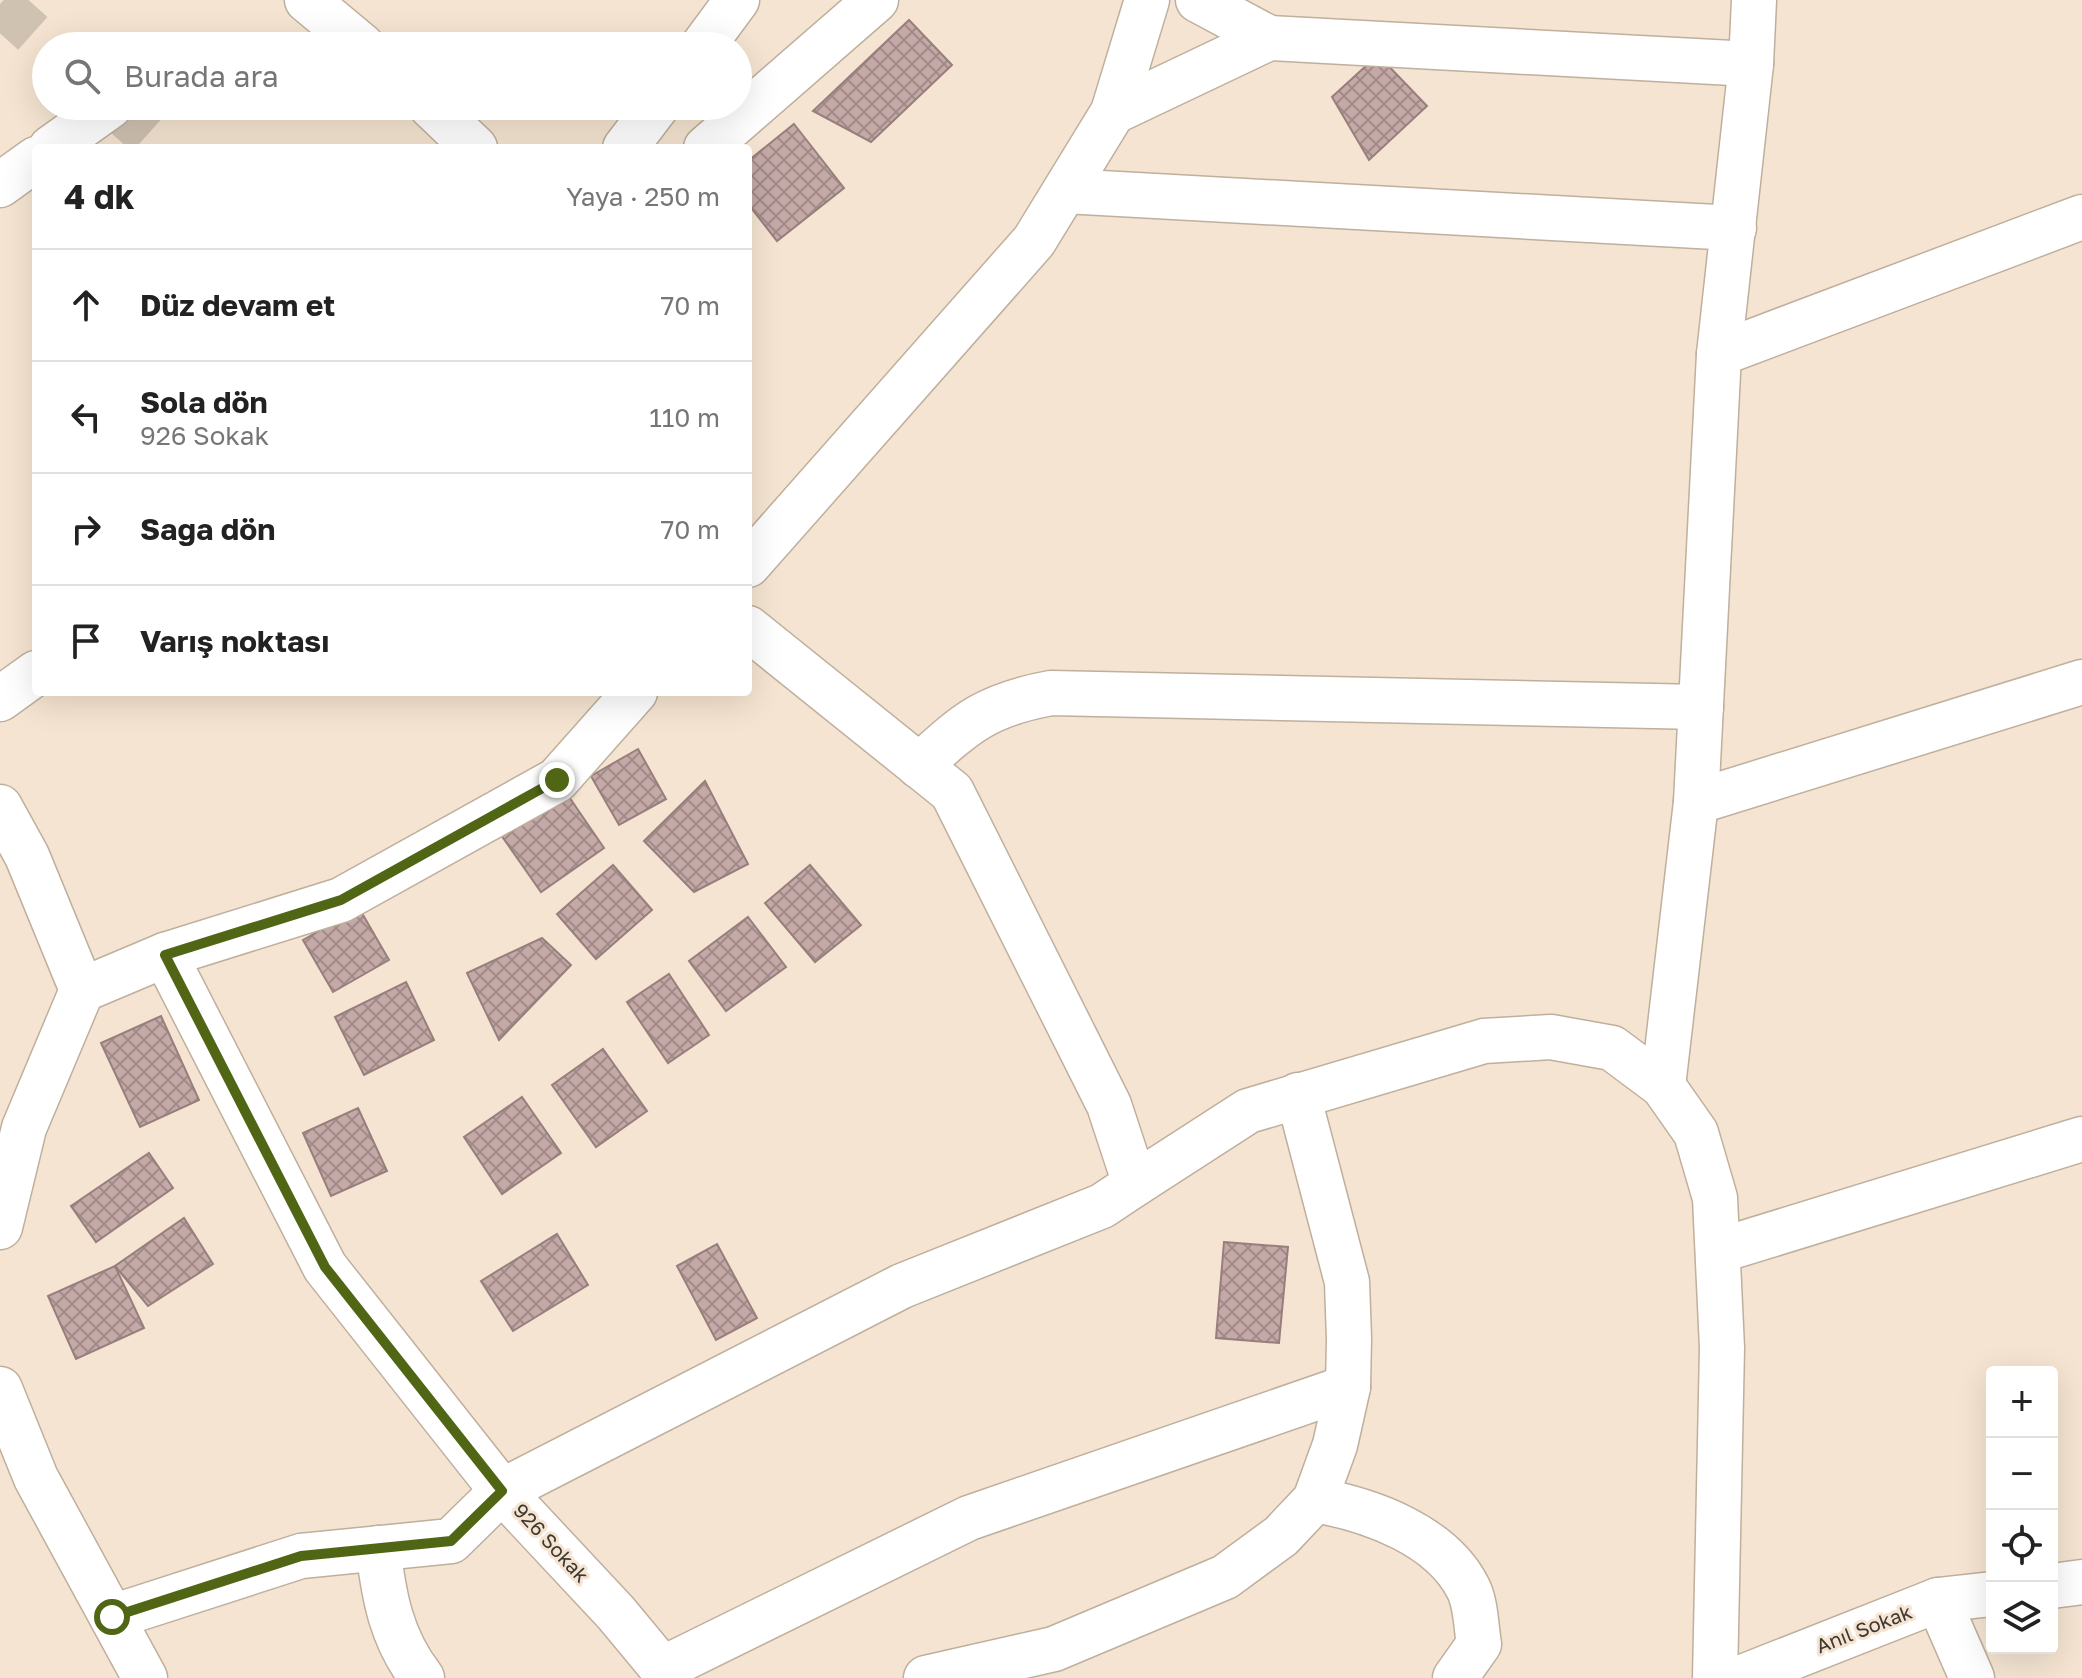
<!DOCTYPE html>
<html lang="tr">
<meta charset="utf-8">
<style>
:root{--surface:#fff;--page:#f2f2f2;--text:#222;--muted:#767676;--line:#e0e0e0}
body{margin:0;font-family:"Golos Text",sans-serif;background:var(--page);color:var(--text)}
.controls{position:absolute;right:24px;bottom:24px;display:grid;overflow:hidden;border-radius:8px;box-shadow:0 8px 32px #0002}
.controls button{width:72px;height:72px;display:grid;place-items:center;padding:0;border:0;border-bottom:2px solid var(--line);background:var(--surface);color:var(--text);font:40px sans-serif}
.stop{position:absolute;width:24px;height:24px;margin:-18px;border:6px solid #506615;border-radius:50%;background:#fff}
.stop.end{background:#506615;border-color:#fff;box-shadow:0 2px 8px #0008}
.list{margin:0;padding:0;list-style:none}
h2{display:flex;justify-content:space-between;align-items:center;height:104px;margin:0;padding:0 32px;font-size:34px}
h2 small{font-size:26px;font-weight:400;color:var(--muted)}
.list li{display:grid;grid-template-columns:52px 1fr auto;gap:24px;align-items:center;box-sizing:border-box;height:112px;padding:0 32px;border-top:2px solid var(--line)}
.list b{display:block;font-size:30px;white-space:nowrap}
.list p{margin:0;font-size:26px;white-space:nowrap;color:var(--muted)}
.list em{font-size:26px;font-style:normal;color:var(--muted)}
.icon{flex:none;width:44px;height:44px;fill:none;stroke:currentColor;stroke-width:2;stroke-linecap:round;stroke-linejoin:round}
.map{position:relative;flex:none;width:2082px;height:1678px;overflow:hidden}
.search{position:absolute;background:var(--surface);box-shadow:0 8px 32px #0002;left:32px;top:32px;width:720px;height:88px;display:flex;align-items:center;gap:20px;box-sizing:border-box;padding:0 28px;border-radius:44px;color:var(--muted);font-size:30px}
.panel{position:absolute;background:var(--surface);box-shadow:0 8px 32px #0002;left:32px;top:144px;width:720px;height:552px;border-radius:8px}
.map>svg:first-child{display:block}
</style>
<div class="map">
<svg width="2082" height="1678" viewBox="0 0 2082 1678">
<defs>
<pattern id="building-cross-hatch" width="8" height="8" patternUnits="userSpaceOnUse" patternTransform="scale(2)"><rect width="8" height="8" fill="#c4a9a7"/><path d="M0 0l8 8M0 8l8-8" fill="none" stroke="#a18b88"/></pattern>
</defs>
<rect width="100%" height="100%" fill="#f5e4d1"/>
<!-- building -->
<g fill="url(#building-cross-hatch)" stroke="#987e7d" stroke-width="2">
<polygon points="909,20 952,65 871,142 813,111"/>
<polygon points="1378,55 1427,106 1369,160 1332,97"/>
<polygon points="794,124 844,188 777,241 748,204 748,161"/>
<polygon points="638,749 666,799 619,825 591,776"/>
<polygon points="705,781 748,864 694,892 644,841"/>
<polygon points="565,791 604,848 541,892 501,835"/>
<polygon points="613,865 652,910 596,959 557,914"/>
<polygon points="810,865 861,925 815,962 765,903"/>
<polygon points="359,908 389,960 333,992 303,940"/>
<polygon points="748,917 786,967 726,1011 689,961"/>
<polygon points="542,938 571,965 499,1040 467,973"/>
<polygon points="669,974 709,1035 668,1063 627,1002"/>
<polygon points="406,982 434,1040 364,1075 335,1017"/>
<polygon points="161,1016 199,1100 140,1127 101,1043"/>
<polygon points="603,1049 647,1111 596,1147 552,1085"/>
<polygon points="522,1097 561,1153 502,1194 464,1137"/>
<polygon points="358,1108 387,1171 331,1196 303,1133"/>
<polygon points="149,1153 173,1188 96,1242 71,1206"/>
<polygon points="184,1218 213,1264 148,1306 115,1266"/>
<polygon points="557,1234 588,1285 513,1331 481,1281"/>
<polygon points="1224,1242 1288,1247 1279,1343 1216,1338"/>
<polygon points="717,1244 757,1318 716,1340 677,1266"/>
<polygon points="115,1266 144,1328 76,1359 48,1296"/>
</g>
<g fill="none" stroke-linecap="round" stroke-linejoin="round">
<!-- street-tunnel -->
<g stroke="#d0c2b1" stroke-width="44" stroke-dasharray="44 22" stroke-linecap="butt">
<polyline points="0,4 47,46"/>
<polyline points="114,106 161,148"/>
</g>
<defs>
<g id="street">
<polyline points="307,0 362,46"/>
<polyline points="1198,0 1269,38"/>
<polyline points="703,46 737,0"/>
<polyline points="431,106 475,148"/>
<polyline points="1113,112 1269,38 1751,64"/>
<polyline points="51,148 110,106"/>
<polyline points="625,148 657,106"/>
<polyline points="706,148 876,0"/>
<polyline points="0,185 36,159"/>
<polyline points="1065,191 1734,228"/>
<polyline points="1719,354 2082,217"/>
<polyline points="748,565 1034,241 1113,112 1147,0"/>
<polyline points="0,699 36,673"/>
<path d="M919,766c48,-44 67,-61 132,-73l650,14"/>
<polyline points="1696,802 1719,354 1751,64 1754,0"/>
<polyline points="0,807 27,856 82,990 24,1128 0,1227"/>
<polyline points="165,955 325,1267 502,1491 616,1613 670,1678"/>
<polyline points="82,990 165,955 341,900 557,780 635,692"/>
<polyline points="1663,1086 1696,802 2082,682"/>
<polyline points="1135,1184 1248,1111 1484,1041 1551,1037 1612,1048 1663,1086 1696,1133 1715,1198 1722,1348 1715,1678"/>
<polyline points="1718,1251 2082,1139"/>
<polyline points="0,1389 36,1478 145,1678"/>
<path d="M1315,1500c56,10 126,35 153,88 8,15 8,39 11,56l-24,34"/>
<path d="M378,1548c6,49 13,90 44,130"/>
<polyline points="2052,1586 2082,1582"/>
<polyline points="1938,1600 1972,1678"/>
<polyline points="112,1617 301,1556 451,1541 502,1491 902,1286 1102,1206 1135,1184 1109,1105 952,792 748,628"/>
<polyline points="662,1669 969,1518 1348,1387"/>
<polyline points="926,1678 1054,1649 1225,1577 1281,1536 1315,1500 1335,1445 1348,1387 1349,1339 1347,1282 1298,1095"/>
<polyline points="1740,1678 1938,1600 1992,1594"/>
</g>
</defs>
<!-- street casing -->
<use href="#street" stroke="#bfaf9d" stroke-width="47"/>
<!-- street -->
<use href="#street" stroke="#fff" stroke-width="44"/>
</g>
<g fill="none" stroke-linecap="round" stroke-linejoin="round">
<!-- route -->
<polyline stroke="#506615" stroke-width="10" points="112,1617 301,1556 451,1541 502,1491 325,1267 165,955 341,900 557,780"/>
</g>
<g text-anchor="middle" stroke-width="6" stroke-linejoin="round" paint-order="stroke">
<!-- street labels -->
<g font-size="20" fill="#3e3830" stroke="#f5e4d1">
<text transform="translate(551 1543) rotate(47)" y="7">926 Sokak</text>
<text transform="translate(1864 1629) rotate(-21)" y="7">Anıl Sokak</text>
</g>
</g>
</svg>
<div class="controls">
<button>+</button>
<button>−</button>
<button><svg class="icon" aria-label="locate" viewBox="0 0 24 24"><circle cx="12" cy="12" r="6"/><path d="M12 2v4M12 18v4M2 12h4M18 12h4"/></svg></button>
<button><svg class="icon" aria-label="layers" viewBox="0 0 24 24"><path d="M12 4l9 5-9 5-9-5zM3 14l9 5 9-5"/></svg></button>
</div>
<div class="stop" style="left:112px;top:1617px"></div>
<div class="stop end" style="left:557px;top:780px"></div>
<div class="search"><svg class="icon" aria-label="search" viewBox="0 0 24 24"><circle cx="10" cy="10" r="6"/><path d="M15 15l6 6"/></svg>Burada ara</div>
<section class="panel">
<h2>4 dk<small>Yaya · 250 m</small></h2>
<ul class="list">
<li><svg class="icon" aria-label="ahead" viewBox="0 0 24 24"><path d="M12 20V5M6 11l6-6 6 6"/></svg><div><b>Düz devam et</b></div><em>70 m</em></li>
<li><svg class="icon" aria-label="left" viewBox="0 0 24 24"><path d="M17 20v-9H6M10 6l-5 5 5 5"/></svg><div><b>Sola dön</b><p>926 Sokak</p></div><em>110 m</em></li>
<li><svg class="icon" aria-label="right" viewBox="0 0 24 24"><path d="M7 20v-9h11M14 6l5 5-5 5"/></svg><div><b>Sağa dön</b></div><em>70 m</em></li>
<li><svg class="icon" aria-label="arrive" viewBox="0 0 24 24"><path d="M6 21V4h12l-3 4 3 4H6"/></svg><div><b>Varış noktası</b></div></li>
</ul>
</section>
</div>
